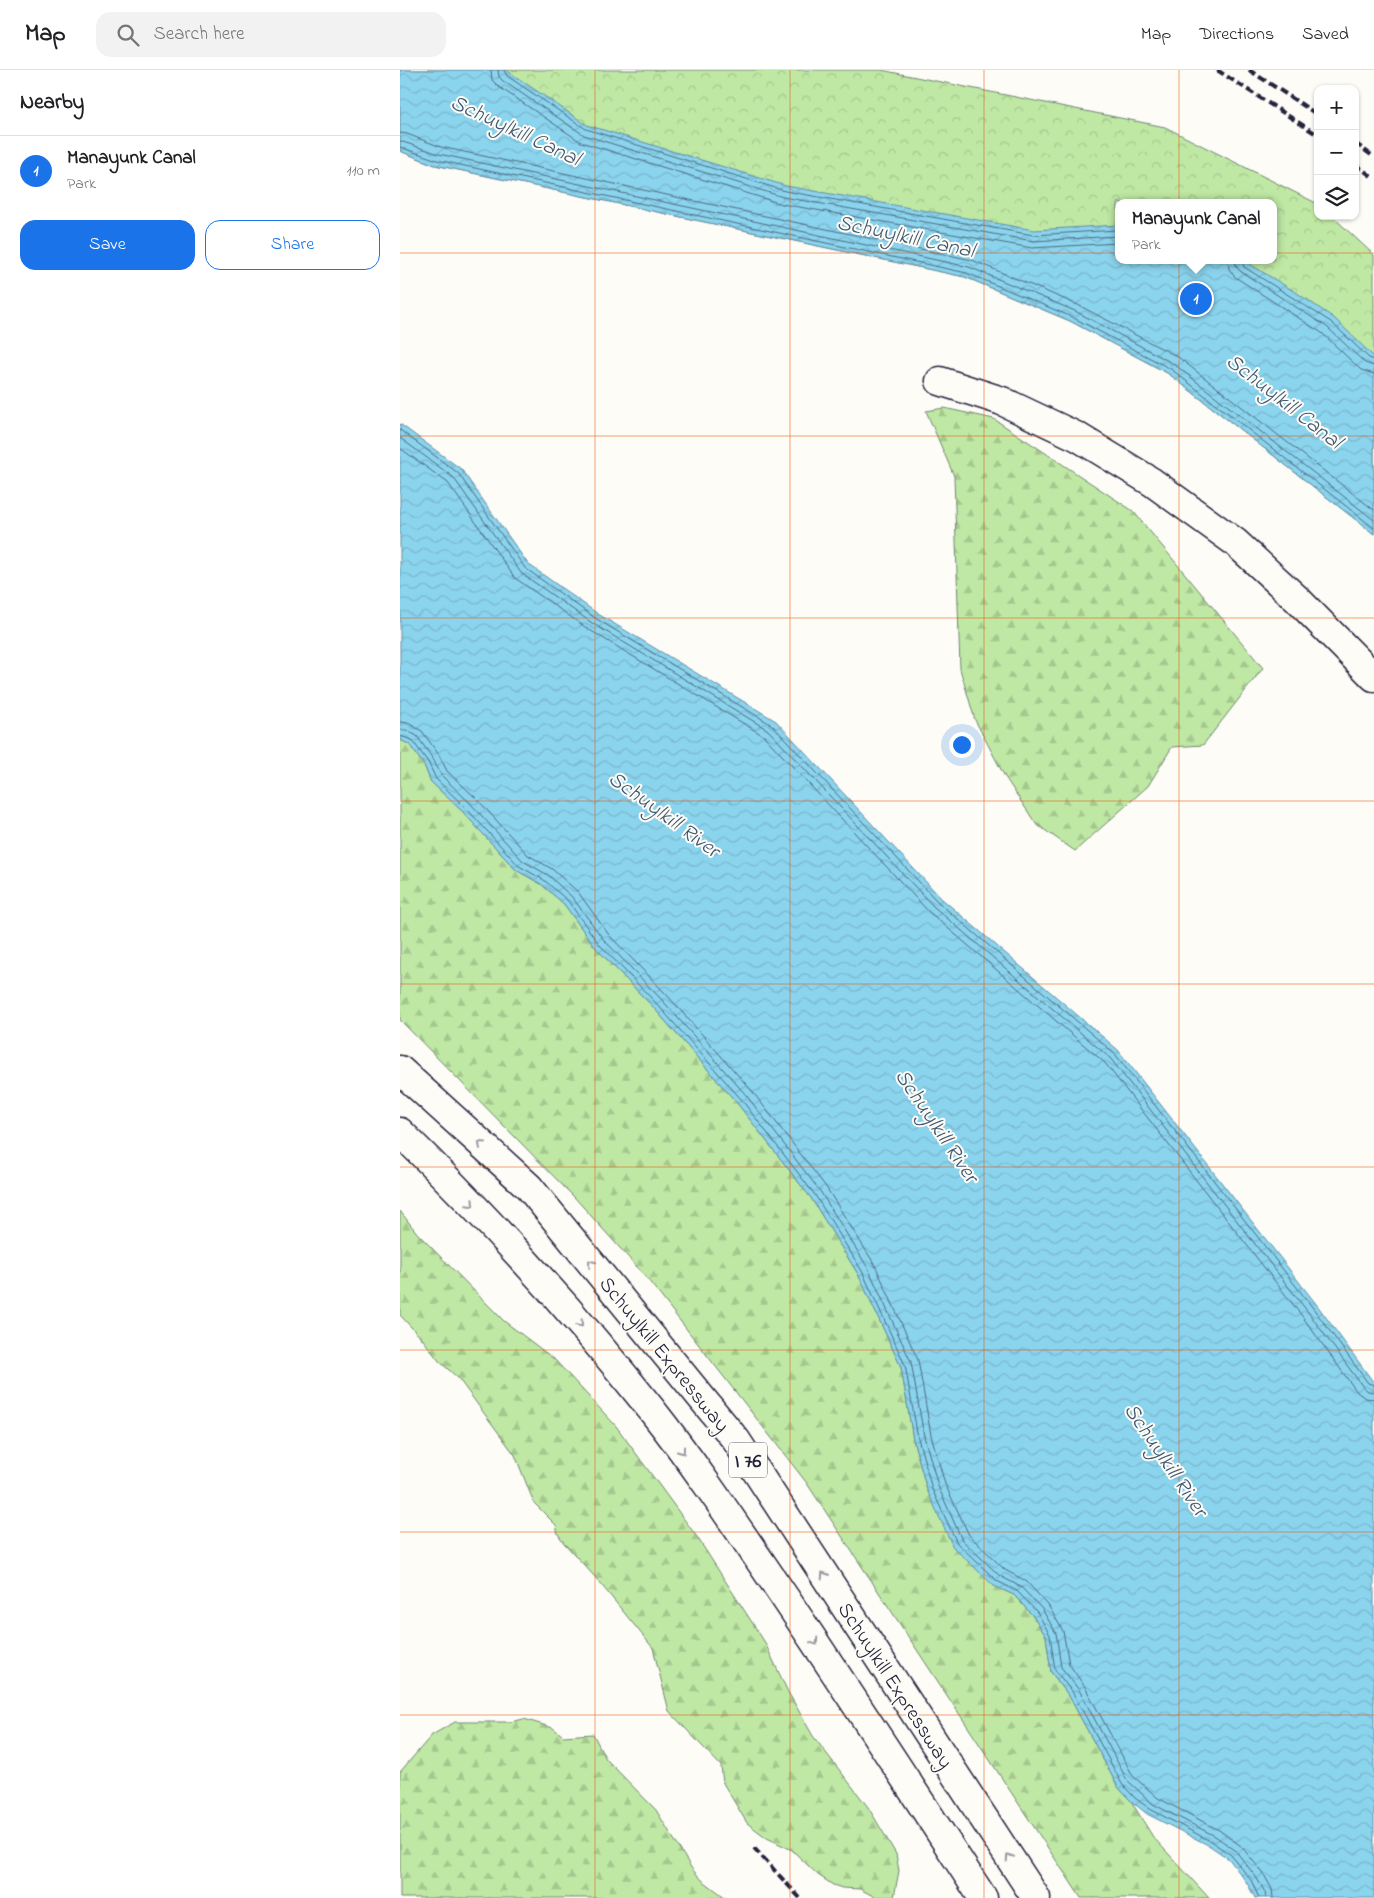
<!DOCTYPE html>
<meta charset="utf-8">
<style>
:root{--surface:#fff;--page:#f2f2f2;--text:#202124;--muted:#757577;--line:#e0e0e0;--accent:#1a73e8}
body{margin:0;font-family:"Indie Flower",sans-serif;background:var(--page);color:var(--text)}
.controls{position:absolute;right:15px;top:15px;display:grid;overflow:hidden;border-radius:10px;box-shadow:0 1px 4px #0004}
.controls button{width:45px;height:45px;display:grid;place-items:center;padding:0;border:0;border-bottom:1px solid var(--line);background:var(--surface);color:var(--text);font:25px sans-serif}
.you{position:absolute;left:561px;top:674px;width:18px;height:18px;margin:-12px;border:4px solid #fff;border-radius:50%;background:#1a73e8;box-shadow:0 0 0 8px #1a73e833}
.badge{display:grid;place-items:center;width:32px;height:32px;border-radius:50%;background:var(--accent);color:#fff;font-size:16px;font-weight:700}
.pin{position:absolute;translate:-50% -50%;border:2px solid #fff;box-shadow:0 1px 5px #0006}
.popup{position:absolute;left:715px;top:129px;width:162px;height:65px;box-sizing:border-box;display:grid;place-content:center;border-radius:10px;background:var(--surface);filter:drop-shadow(0 1px 4px #0005);font-size:16px;white-space:nowrap;color:var(--muted)}
.popup b{font-size:19px;color:var(--text)}
.popup::after{content:'';position:absolute;left:50%;top:100%;margin-left:-10px;border:10px solid transparent;border-top-color:var(--surface)}
.list{margin:0;padding:0;list-style:none}
h2{display:flex;justify-content:space-between;align-items:center;height:65px;margin:0;padding:0 20px;font-size:21px}
h2 small{font-size:16px;font-weight:400;color:var(--muted)}
.list li{display:grid;grid-template-columns:32px 1fr auto;gap:15px;align-items:center;box-sizing:border-box;height:70px;padding:0 20px;border-top:1px solid var(--line)}
.list b{display:block;font-size:19px;white-space:nowrap}
.list p{margin:0;font-size:16px;white-space:nowrap;color:var(--muted)}
.list em{font-size:16px;font-style:normal;color:var(--muted)}
.actions{display:flex;gap:10px;padding:15px 20px}
.actions a{flex:1;padding:11px 0;border:1px solid var(--accent);border-radius:15px;text-align:center;font-size:18px;color:var(--accent)}
.actions .main{background:var(--accent);color:#fff}
.icon{flex:none;width:28px;height:28px;fill:none;stroke:currentColor;stroke-width:2;stroke-linecap:round;stroke-linejoin:round}
.map{position:relative;flex:none;width:974px;height:1828px;overflow:hidden}
header{display:flex;align-items:center;gap:30px;box-sizing:border-box;height:70px;padding:0 25px;background:var(--surface);border-bottom:1px solid var(--line)}
header strong{font-size:24px}
nav{display:flex;gap:28px;margin-inline-start:auto;font-size:18px}
.search{width:350px;height:45px;background:var(--page);display:flex;align-items:center;gap:12px;box-sizing:border-box;padding:0 18px;border-radius:15px;color:var(--muted);font-size:19px}
main{display:flex}
aside{flex:1;background:var(--surface)}
.map>svg:first-child{display:block}
</style>
<header>
<strong>Map</strong>
<div class="search"><svg class="icon" aria-label="search" viewBox="0 0 24 24"><circle cx="10" cy="10" r="6"/><path d="M15 15l6 6"/></svg>Search here</div>
<nav><a>Map</a><a>Directions</a><a>Saved</a></nav>
</header>
<main>
<aside>
<h2>Nearby<small></small></h2>
<ul class="list">
<li><span class="badge">1</span><div><b>Manayunk Canal</b><p>Park</p></div><em>110 m</em></li>
</ul>
<div class="actions"><a class="main">Save</a><a>Share</a></div>
</aside>
<div class="map">
<svg width="974" height="1828" viewBox="0 0 974 1828">
<defs>
<pattern id="forest-firs" width="22" height="20" patternUnits="userSpaceOnUse" patternTransform="scale(1.25)"><rect width="22" height="20" fill="#bfe8a4"/><path d="M5 1l3.5 6h-7zM16 11l3.5 6h-7z" fill="#a4c78e"/></pattern>
<pattern id="park-crowns" width="20" height="18" patternUnits="userSpaceOnUse" patternTransform="scale(1.25)"><rect width="20" height="18" fill="#bfe8a4"/><path d="M2 6a3 3 0 1 1 6 0M12 15a3 3 0 1 1 6 0" fill="none" stroke="#a4c78e"/></pattern>
<pattern id="water-waves" width="16" height="10" patternUnits="userSpaceOnUse" patternTransform="scale(1.25)"><rect width="16" height="10" fill="#8bd4ed"/><path d="M0 5q4-4 8 0t8 0" fill="none" stroke="#78b6cc"/></pattern>
</defs>
<rect width="100%" height="100%" fill="#fdfcf7"/>
<filter id="ink" filterUnits="userSpaceOnUse"><feTurbulence type="fractalNoise" baseFrequency=".02" numOctaves="2"/><feDisplacementMap in="SourceGraphic" scale="10" xChannelSelector="R" yChannelSelector="G"/><feConvolveMatrix kernelMatrix="1 2 1 2 8 2 1 2 1" color-interpolation-filters="sRGB"/></filter>
<g filter="url(#ink)">
<!-- forest -->
<g fill="url(#forest-firs)" stroke="#708570">
<polygon points="544,338 594,349 733,441 863,598 803,675 772,677 748,716 675,781 636,754 605,707 575,650 560,599 554,406 526,341"/>
<polygon points="0,670 9,674 24,695 31,712 63,742 116,800 141,814 164,834 195,877 253,937 337,1033 411,1128 458,1204 501,1297 513,1369 527,1420 594,1516 614,1525 632,1545 646,1566 651,1602 669,1626 718,1717 731,1731 753,1767 809,1828 681,1828 406,1412 245,1206 175,1128 0,950"/>
<polygon points="0,1141 17,1163 104,1251 154,1289 216,1356 297,1467 364,1571 388,1622 413,1666 468,1737 496,1784 499,1801 494,1827 475,1827 460,1819 442,1818 433,1815 418,1805 392,1780 367,1768 347,1753 323,1713 321,1696 269,1641 253,1578 195,1507 164,1473 158,1464 156,1455 134,1433 115,1385 58,1308 39,1291 24,1271 0,1245"/>
<polygon points="124,1649 153,1658 163,1666 193,1664 206,1689 256,1740 292,1799 302,1810 326,1828 0,1828 0,1702 32,1665 55,1652 110,1652"/>
</g>
<!-- park -->
<path fill="url(#park-crowns)" stroke="#708570" fill-rule="evenodd" d="M0,0h481l284,57 153,77v12h14l42,39v279l-205,-160 -99,-53 -105,-44 -530,-112 -35,-14zM718,133h156v57h-156z"/>
<!-- water -->
<g fill="url(#water-waves)" stroke="#618da6">
<polygon points="0,0 106,0 187,55 386,116 634,160 718,155 718,190 843,190 897,223 934,248 974,287 974,464 769,304 670,251 565,207 35,95 0,81"/>
<polygon points="0,354 61,399 128,494 198,544 376,651 541,828 718,980 917,1235 974,1313 974,1828 855,1828 847,1813 829,1789 810,1776 747,1744 731,1731 718,1717 669,1626 651,1602 646,1566 632,1545 614,1525 594,1516 553,1477 527,1420 513,1369 501,1297 458,1204 411,1128 337,1033 253,937 195,877 164,834 141,814 116,800 63,742 31,712 24,695 9,674 0,670"/>
</g>
<g fill="none" stroke-linecap="round" stroke-linejoin="round">
<!-- shore -->
<g stroke="#4c6982" stroke-width="1">
<polyline points="91,0 92,10 99,17 181,72 382,134 632,178 718,173"/>
<polyline points="98,0 99,7 103,11 184,65 383,127 633,171 718,166"/>
<polyline points="104,0 107,6 186,59 385,121 633,165 718,160"/>
<polyline points="0,63 7,64 41,77 572,190 678,235 778,287 974,440"/>
<polyline points="0,71 39,84 569,197 675,241 774,294 974,450"/>
<polyline points="0,77 37,90 567,203 672,247 771,299 974,458"/>
<polyline points="828,190 829,199 835,207 922,263 961,300 974,304"/>
<polyline points="835,190 836,196 840,201 927,257 965,293 974,296"/>
<polyline points="842,190 844,197 931,252 969,288 974,290"/>
<polyline points="0,360 58,403 125,498 195,548 372,655 537,831 715,984 913,1238 968,1313 974,1315"/>
<polyline points="0,368 53,407 121,503 192,553 368,660 533,836 710,988 908,1242 963,1317 968,1321 974,1322"/>
<polyline points="0,378 48,413 115,508 188,559 364,666 528,841 705,993 902,1246 957,1322 965,1328 974,1329"/>
<polyline points="0,652 8,653 22,661 39,685 47,701 77,729 128,785 152,799 178,822 209,865 267,925 352,1021 426,1117 475,1195 518,1290 531,1365 545,1414 569,1465 605,1500 626,1511 648,1535 663,1561 669,1594 685,1617 733,1706 758,1728 819,1760 841,1776 863,1803 872,1819 873,1828"/>
<polyline points="0,660 6,660 17,666 33,689 41,705 71,734 123,791 148,805 172,827 204,870 262,930 346,1025 420,1121 468,1198 511,1292 524,1366 538,1416 562,1470 600,1506 621,1517 642,1539 656,1563 661,1597 679,1620 727,1710 753,1734 815,1766 835,1780 856,1807 865,1822 866,1828"/>
<polyline points="0,666 12,670 28,692 36,709 67,739 119,796 144,810 168,831 199,874 257,934 341,1029 415,1125 462,1201 505,1295 518,1368 532,1419 557,1473 597,1511 617,1521 637,1542 650,1565 655,1600 673,1623 722,1714 735,1728 750,1739 812,1772 831,1785 851,1810 859,1828"/>
</g>
<defs>
<polyline id="minor" points="540,311 602,331 678,367 752,412 835,472 898,530 974,607"/>
<g id="highway">
<polyline points="0,1000 129,1117 336,1370 636,1828"/>
<path d="M0,1062c89,87 173,179 251,277 45,57 85,117 126,177 70,103 138,208 206,312"/>
</g>
</defs>
<!-- minor casing -->
<use href="#minor" stroke="#22223b" stroke-width="31"/>
<!-- highway casing -->
<use href="#highway" stroke="#22223b" stroke-width="31"/>
<!-- minor -->
<use href="#minor" stroke="#fdfcf7" stroke-width="28"/>
<!-- highway -->
<use href="#highway" stroke="#fdfcf7" stroke-width="28"/>
<!-- rail -->
<g stroke="#22223b" stroke-width="4" stroke-dasharray="8 4" stroke-linecap="butt">
<polyline points="817,0 918,65"/>
<polyline points="849,0 918,45"/>
<polyline points="955,73 974,87"/>
<polyline points="955,94 974,108"/>
<polyline points="354,1778 400,1828"/>
</g>
</g>
<!-- one-way arrows -->
<defs><path id="oneway-chevron" d="M-2-3.5L2.5 0L-2 3.5" fill="none" stroke-width="1.6" stroke-linecap="round" stroke-linejoin="round" transform="scale(1.25)"/></defs>
<g stroke="#9a9aa2">
<use href="#oneway-chevron" transform="translate(81 1074) rotate(-138)"/>
<use href="#oneway-chevron" transform="translate(71 1134) rotate(46)"/>
<use href="#oneway-chevron" transform="translate(191 1193) rotate(-129)"/>
<use href="#oneway-chevron" transform="translate(180 1254) rotate(49)"/>
<use href="#oneway-chevron" transform="translate(282 1381) rotate(54)"/>
<use href="#oneway-chevron" transform="translate(424 1505) rotate(-123)"/>
<use href="#oneway-chevron" transform="translate(415 1572) rotate(56)"/>
<use href="#oneway-chevron" transform="translate(609 1787) rotate(-123)"/>
</g>
</g>
<!-- grid -->
<path fill="none" stroke="#e8590c" stroke-width="1" stroke-opacity="0.55" d="M195,0v1828M390,0v1828M584,0v1828M779,0v1828M0,183h974M0,366h974M0,548h974M0,731h974M0,914h974M0,1097h974M0,1280h974M0,1462h974M0,1645h974"/>
<g text-anchor="middle" stroke-width="4" stroke-linejoin="round" paint-order="stroke">
<!-- shield labels -->
<rect fill="#fdfcf7" stroke="#646373" stroke-width="1" x="329" y="1372.5" width="38" height="35" rx="4"/>
<g font-size="20" font-weight="bold" fill="#22223b">
<text x="348" y="1397">I 76</text>
</g>
<!-- street labels -->
<g font-size="21" fill="#22223b" stroke="#fdfcf7">
<text transform="translate(265 1284) rotate(51)" y="7">Schuylkill Expressway</text>
<text transform="translate(496 1615) rotate(57)" y="7">Schuylkill Expressway</text>
</g>
<!-- water labels -->
<g font-size="22" font-style="italic" fill="#425770" stroke="#fdfcf7">
<text transform="translate(116 59) rotate(25)" y="8">Schuylkill Canal</text>
<text transform="translate(506 165) rotate(12)" y="8">Schuylkill Canal</text>
<text transform="translate(885 330) rotate(38)" y="8">Schuylkill Canal</text>
<text transform="translate(265 743) rotate(36)" y="8">Schuylkill River</text>
<text transform="translate(538 1055) rotate(56)" y="8">Schuylkill River</text>
<text transform="translate(767 1389) rotate(56)" y="8">Schuylkill River</text>
</g>
</g>
</svg>
<div class="controls">
<button>+</button>
<button>−</button>
<button><svg class="icon" aria-label="layers" viewBox="0 0 24 24"><path d="M12 4l9 5-9 5-9-5zM3 14l9 5 9-5"/></svg></button>
</div>
<div class="you"></div>
<div class="pin badge" style="left:796px;top:229px">1</div>
<div class="popup"><b>Manayunk Canal</b>Park</div>
</div>
</main>
